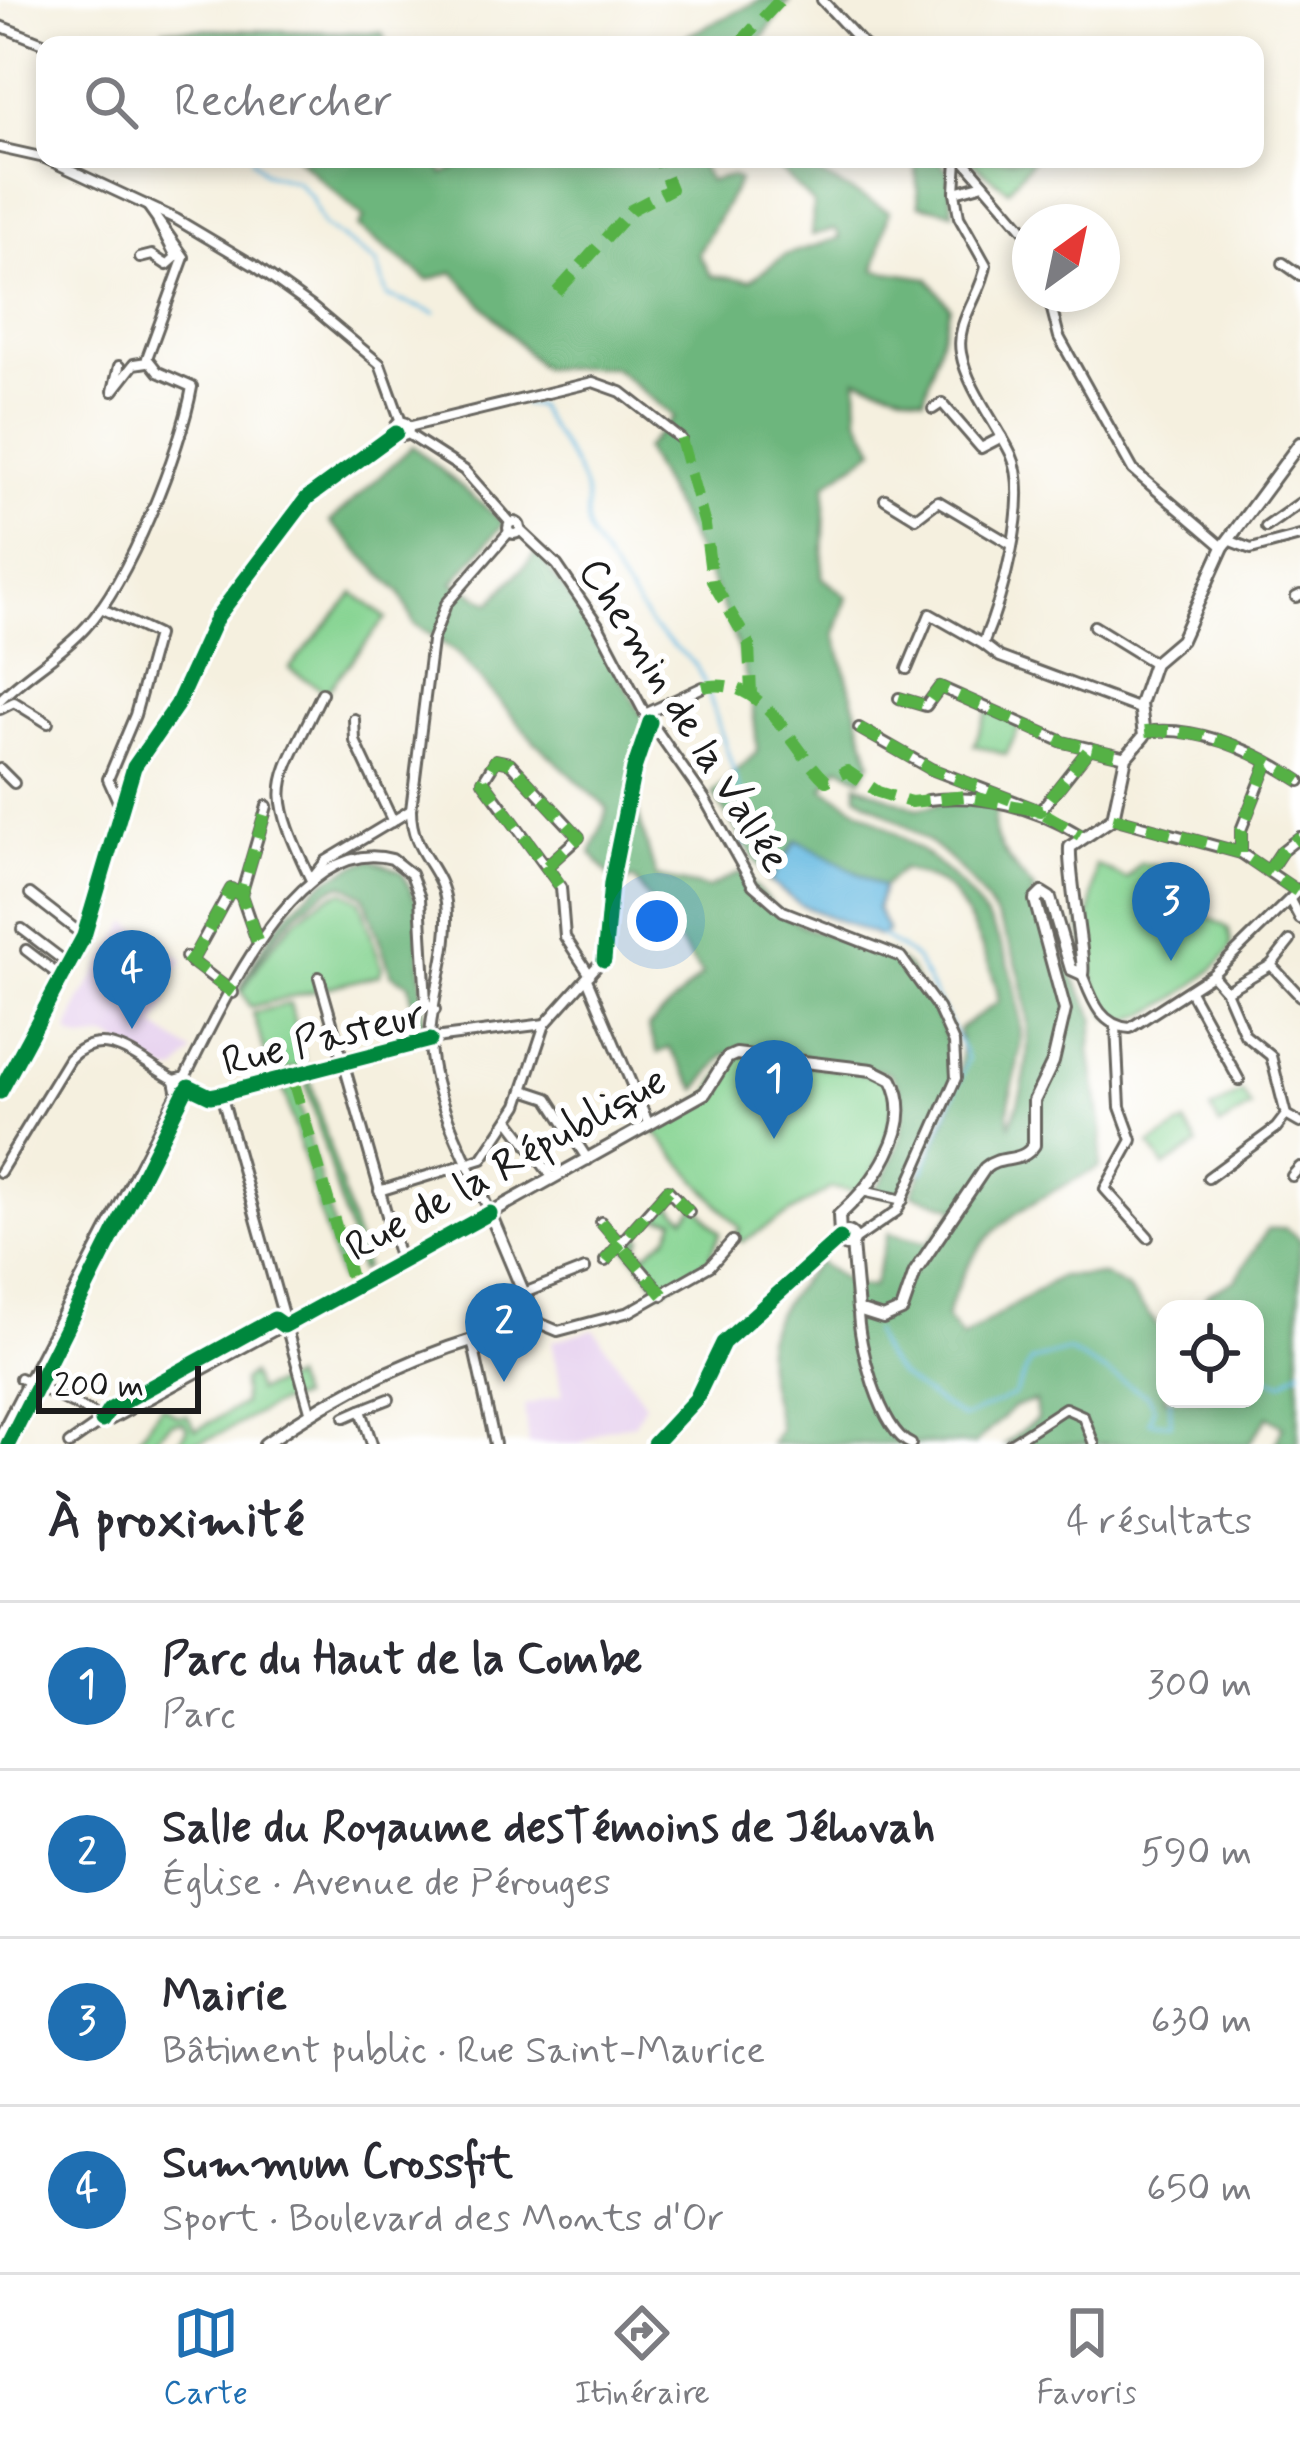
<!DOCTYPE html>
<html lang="fr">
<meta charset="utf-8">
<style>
:root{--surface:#fff;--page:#f2f2f3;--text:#2b2b33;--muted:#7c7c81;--line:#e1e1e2;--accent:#1f6fb2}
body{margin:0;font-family:Mynerve,sans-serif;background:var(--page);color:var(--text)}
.controls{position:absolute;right:36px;bottom:36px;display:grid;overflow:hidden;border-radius:24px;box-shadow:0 6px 18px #0003}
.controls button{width:108px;height:108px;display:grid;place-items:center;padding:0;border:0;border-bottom:3px solid var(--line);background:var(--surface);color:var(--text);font:60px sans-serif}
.compass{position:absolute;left:1012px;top:204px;width:108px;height:108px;border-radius:50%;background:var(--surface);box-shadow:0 6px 18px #0003;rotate:33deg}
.scale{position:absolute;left:36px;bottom:30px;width:165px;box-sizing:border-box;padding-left:12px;border:6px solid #1c1c1c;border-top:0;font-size:33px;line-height:42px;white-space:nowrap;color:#1c1c1c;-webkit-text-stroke:9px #fff;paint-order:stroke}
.you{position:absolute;left:657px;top:921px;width:42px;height:42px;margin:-30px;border:9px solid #fff;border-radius:50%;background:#1a73e8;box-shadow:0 0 0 18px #1a73e833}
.badge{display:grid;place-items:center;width:78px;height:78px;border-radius:50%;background:var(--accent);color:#fff;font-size:39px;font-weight:700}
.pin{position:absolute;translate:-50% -99px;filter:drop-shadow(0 3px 6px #0008)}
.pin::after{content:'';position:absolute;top:63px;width:42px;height:36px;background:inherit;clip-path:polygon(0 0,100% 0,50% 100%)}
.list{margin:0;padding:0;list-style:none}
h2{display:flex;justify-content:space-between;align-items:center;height:156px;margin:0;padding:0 48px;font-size:51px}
h2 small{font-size:39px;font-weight:400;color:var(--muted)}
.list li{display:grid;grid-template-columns:78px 1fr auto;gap:36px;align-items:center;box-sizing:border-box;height:168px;padding:0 48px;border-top:3px solid var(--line)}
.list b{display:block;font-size:45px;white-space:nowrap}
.list p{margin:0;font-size:39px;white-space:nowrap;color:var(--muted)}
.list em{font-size:39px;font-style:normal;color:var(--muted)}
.icon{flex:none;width:66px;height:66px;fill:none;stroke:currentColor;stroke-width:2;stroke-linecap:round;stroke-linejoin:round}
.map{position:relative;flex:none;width:1300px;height:1444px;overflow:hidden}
.search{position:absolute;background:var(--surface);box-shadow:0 6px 18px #0003;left:36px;right:36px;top:36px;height:132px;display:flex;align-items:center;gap:30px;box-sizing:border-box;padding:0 42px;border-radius:24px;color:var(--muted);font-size:45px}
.sheet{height:828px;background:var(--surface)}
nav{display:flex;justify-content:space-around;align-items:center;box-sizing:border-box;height:168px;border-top:3px solid var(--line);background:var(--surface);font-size:33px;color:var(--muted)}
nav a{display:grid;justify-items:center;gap:6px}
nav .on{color:var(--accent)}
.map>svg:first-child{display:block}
</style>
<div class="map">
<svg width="1300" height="1444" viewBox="0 0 1300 1444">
<rect width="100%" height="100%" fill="#fff"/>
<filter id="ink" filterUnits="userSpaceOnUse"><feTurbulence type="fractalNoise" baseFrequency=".00833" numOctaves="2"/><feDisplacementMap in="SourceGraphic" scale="24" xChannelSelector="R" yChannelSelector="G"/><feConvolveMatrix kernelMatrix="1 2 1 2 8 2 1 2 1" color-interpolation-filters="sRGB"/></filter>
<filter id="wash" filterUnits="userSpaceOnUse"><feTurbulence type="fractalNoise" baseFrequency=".004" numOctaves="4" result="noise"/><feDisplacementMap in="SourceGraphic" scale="48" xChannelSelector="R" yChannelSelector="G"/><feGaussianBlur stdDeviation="2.7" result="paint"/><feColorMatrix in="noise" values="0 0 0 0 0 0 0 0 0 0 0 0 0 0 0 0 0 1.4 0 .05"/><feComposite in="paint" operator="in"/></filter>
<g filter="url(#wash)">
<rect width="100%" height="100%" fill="#f5f0df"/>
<!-- built -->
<g fill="#e7d2ef">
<polygon points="128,922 184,960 160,996 168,1002 155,1026 193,1053 177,1071 169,1072 108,1037 82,1040 68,1034 79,1002"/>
<polygon points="594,1329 645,1403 635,1423 606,1429 579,1444 528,1444 524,1405 563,1395 552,1341"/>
</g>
<!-- green -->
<g fill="#87d493" stroke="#527858" stroke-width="3">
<polygon points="968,159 1033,159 1008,190"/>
<polygon points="354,593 386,618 326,692 289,669"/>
<polygon points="989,708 1021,724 1006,755 974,745"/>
<path d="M1140,863l33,6 -4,26 59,33c1,3 4,15 3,18 -5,22 -101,92 -122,71 -11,-11 -26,-80 -30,-99l11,-2 6,-51 31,14z"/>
<path d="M343,891l17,9 22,68 -3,7 -129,32 -8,-15c22,-39 57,-87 101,-101z"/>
<polygon points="290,1003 305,1065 271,1074 253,1013"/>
<path d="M740,1055l138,21 15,12c1,38 -12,72 -32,104l-30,-4 -89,54 -8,-7 6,-6 -87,-99 54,-35 22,-34z"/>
<polygon points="310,1079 365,1268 360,1271 305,1080"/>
<polygon points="293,1081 347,1278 340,1282 282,1084"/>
<polygon points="1242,1092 1251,1107 1220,1126 1211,1110"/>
<polygon points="1185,1123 1198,1145 1164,1167 1150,1145"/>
<polygon points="669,1203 685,1218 696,1205 720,1233 708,1260 662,1291 627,1249 638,1234 642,1238 637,1247 646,1254 668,1236 675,1219 657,1218"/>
<path d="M251,1374l6,17 35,-13 7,20c-48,8 -72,46 -122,46l10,-15 -4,-7 -11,1 -23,21h-15l28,-39 15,11 10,-1 9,15 47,-26 -1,-23z"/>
</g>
<!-- forest -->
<g fill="#6db67d" stroke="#44694c" stroke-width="3">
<polygon points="761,0 790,0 757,45 668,45"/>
<polygon points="164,29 382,33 387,45 166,45"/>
<path d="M298,159h138l7,15 31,-15h223l12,22 22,-5 8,5 -41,73 14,22 39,4 34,-25 55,-17 -4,-9 -24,6 1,-32 -35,-35 2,-9h46l-13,12 76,40 -14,59 53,8 22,29 -26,91 -67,-19 1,37 17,33 -49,35 -4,93 25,20 -12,38 36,127 -10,17 -22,-13 -16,22c106,63 193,112 198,248 1,27 -18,68 -11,89 36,-85 16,-185 -47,-252 -29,-32 -69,-55 -106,-78v-11l61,25 46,-11 33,11c-12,33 18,57 38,82l-5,10 7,8 14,-3 9,46 35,66 -5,33 12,78 -2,38c-81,42 -126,59 -154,151l16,20 98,-62 44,-1 23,13 38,47v64h90v-90h-56l8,-15 29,-15 32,-50 17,-1 15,11 -2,205h-23l8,-18 -15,-10 -19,28h-244l32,-25 -2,-18 -21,6 -39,37h-205l10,-15c-24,-88 -23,-98 38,-167l36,24 19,1 15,-54 40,10 29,-35 -45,-14c22,-52 58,-108 47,-165l39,-27c3,-19 -35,-102 -51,-114 -12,-10 -31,-14 -45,-19l-19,18 -86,-47 -28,42 -56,-89 44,-41c-4,-111 -64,-206 -113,-303l30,-32 -61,-50 -72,1 -88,-96 -25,8 -70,-53 6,-9z"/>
<polygon points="909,159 939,159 949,173 953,212 919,205 915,163"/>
<path d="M413,446l91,77 -51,60 38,20 46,-51 62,86 46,83 -11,79 22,77 52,11 33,-16 40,42 28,15 80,24 20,15 33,56 13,55 -52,118 -31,-4c25,-29 47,-91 16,-121l-142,-24 -22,7 -27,35 -28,-42 -11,5 -10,-26 54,-52 -68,-96 -19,4 -24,-30 17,-44 -74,-68 -77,-88 -43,-29 -14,-31 -70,-71z"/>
<path d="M371,860l31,12 16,33 6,129h-6l-9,-50 -18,-10 -27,-78 -21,-12c-47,16 -80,66 -104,107 26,-58 68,-113 132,-131z"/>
</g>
<!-- water -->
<polygon fill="#65b9e1" stroke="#406a7e" stroke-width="3" points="797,840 883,887 877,909 888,931 878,936 800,905 770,882"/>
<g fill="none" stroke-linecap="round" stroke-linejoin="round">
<!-- stream -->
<g stroke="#65b9e1" stroke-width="3">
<polyline points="252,159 264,173 296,182 311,197 323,225 377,263 387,296 435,313"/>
<path d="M524,404l13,2c15,27 39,56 48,85 5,17 -2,31 6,47l61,89 43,37 10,20"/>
<polyline points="707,689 745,806 743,848"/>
<polyline points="880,934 916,959 968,1059 923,1172"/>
<path d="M873,1331c13,47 52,61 90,87l51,-23 17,-34 37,-10 79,44 7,12 -5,15 22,2 -1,-25"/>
<polyline points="1255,1374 1282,1383 1300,1370"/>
</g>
</g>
</g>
<g filter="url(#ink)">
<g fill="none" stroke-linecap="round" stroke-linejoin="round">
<defs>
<g id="minor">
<polyline points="822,0 864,45"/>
<polyline points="0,26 48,45"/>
<polyline points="0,148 45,158"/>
<polyline points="47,159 176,219 255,266 312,307 380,364 401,422"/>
<polyline points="963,159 1030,237"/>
<path d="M984,184l-29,8 4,25 27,48c-4,30 -31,55 -25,88 6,34 35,70 50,101 21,44 -10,147 -28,190l17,13 140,52"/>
<polyline points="955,192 957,159"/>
<polyline points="140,258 152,255 167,265 176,257 158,222"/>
<polyline points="1283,263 1300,275"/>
<polyline points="1048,294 1059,337 1133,470 1223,547"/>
<polyline points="119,366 113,391 134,364 147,362"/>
<polyline points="933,409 942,403 981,448 1002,437"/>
<circle cx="402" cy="429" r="7"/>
<polyline points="408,427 593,382 621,392 681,439"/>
<polyline points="408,434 464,470 510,522"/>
<polyline points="885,499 916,518 938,501 1009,543"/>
<circle cx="514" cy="528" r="6"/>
<polyline points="1266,527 1300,503"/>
<polyline points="520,530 557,565 598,625 645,714 704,798 753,885 783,911 901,957 938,1008 954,1043 956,1078 897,1211 855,1240"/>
<polyline points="1228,540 1251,549 1300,536"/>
<polyline points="1296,597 1300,595"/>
<polyline points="101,608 157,635 135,715 108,779 121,808"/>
<polyline points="1094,626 1154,663"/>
<polyline points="907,669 930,614 983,644"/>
<path d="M322,693c-45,96 -58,88 -11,187l15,-19 85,-51"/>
<polyline points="899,698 926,706 940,687 1063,742 1126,757"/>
<path d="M0,700c27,-27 61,-45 86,-73 43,-46 95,-177 106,-240l-34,-15 -11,-14 37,-101 -37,-52"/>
<polyline points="0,709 14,702 48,723"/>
<polyline points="645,714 703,687"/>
<polyline points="354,719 355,741 393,822"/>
<polyline points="859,728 931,769 1040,811 1090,748"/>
<path d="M1145,732c54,-7 111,20 155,49"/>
<polyline points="0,769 14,783"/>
<path d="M928,800c53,-7 107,7 152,35"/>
<polyline points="1113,818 1241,853 1297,891"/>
<polyline points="1241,853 1241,830 1267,765"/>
<polyline points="547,866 579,837 510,763 496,760 483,781 561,887 565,937 590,975"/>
<polyline points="1270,869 1282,851 1300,837"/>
<polyline points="30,894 84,936"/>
<polyline points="1290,900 1300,919"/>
<polyline points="22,929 68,964"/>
<polyline points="257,941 241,895 267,806"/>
<polyline points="26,950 60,976"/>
<polyline points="186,957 233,993"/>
<polyline points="191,962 231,889 241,895"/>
<polyline points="1271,965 1290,941"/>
<path d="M1082,974c10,25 18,52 48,54l82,-53 88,-86"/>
<polyline points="1212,975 1226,991 1245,1035 1271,1056 1286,1115 1300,1123"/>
<polyline points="319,977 400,1261"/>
<polyline points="587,979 649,1125"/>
<polyline points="1190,991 1239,1080"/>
<polyline points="1226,991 1271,965 1300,996"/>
<polyline points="1116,1026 1120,1107 1132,1140 1105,1189 1148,1237"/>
<path d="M185,1077c35,-66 111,-245 207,-218l19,15 9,24 6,105 9,7"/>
<polyline points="189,1086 177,1090 175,1080 185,1077 189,1086 210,1096 442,1037 545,1024"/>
<polyline points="524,1090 548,1098 588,1160"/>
<polyline points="0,1092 84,936 134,767 177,705 217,617 307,498 396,433"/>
<polyline points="221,1094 310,1411"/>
<polyline points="510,1121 553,1178"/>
<path d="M0,1172l69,-113c36,-37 72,4 106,21"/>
<polyline points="1292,1176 1300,1167"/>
<polyline points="1208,1178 1276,1128 1286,1115"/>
<polyline points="379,1191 482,1159 518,1105 545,1024 606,956 611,883 634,769 650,722"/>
<polyline points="867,1192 903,1200"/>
<polyline points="601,1222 663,1295"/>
<polyline points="605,1261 668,1190 689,1212"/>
<polyline points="524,1293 585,1269"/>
<path d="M858,1310c0,33 22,121 53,134"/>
<polyline points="527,1318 558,1331 629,1312 710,1266 732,1241"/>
<polyline points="472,1340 495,1444"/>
<path d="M20,1378l88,43 382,-208c-22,-52 -60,-116 -60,-174 1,-46 22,-89 16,-137 -5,-36 -35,-49 -35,-92l21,-169 14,-37 63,-72"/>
<polyline points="361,1410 389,1399"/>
<polyline points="345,1417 361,1410 372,1444"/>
<polyline points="0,1435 179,1090"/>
<polyline points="69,1444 102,1421"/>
<polyline points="654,1444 696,1399 723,1343 840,1238"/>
<polyline points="1010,1444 1065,1408 1083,1416 1094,1444"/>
</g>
<g id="major">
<circle cx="847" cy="1239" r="7"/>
<path d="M852,1244l6,66 25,8 19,-8 13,-38 70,-104c16,-14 36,-3 49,-23v-44l19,-39 12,-52 -30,-110 7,-7 8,5 21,71 11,5c4,-9 -14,-99 -12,-127l43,-29 13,-61 18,-21 -4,-32 14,-41 27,-23 42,-93 77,-104"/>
<path d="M265,1444c78,-56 158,-93 252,-117l13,-19 -40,-95 215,-120 22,-35 9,-4 136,16 20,10c25,48 -20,106 -53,135l1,20"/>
</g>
</defs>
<!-- minor casing -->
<use href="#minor" stroke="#686660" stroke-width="14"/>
<!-- major casing -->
<use href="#major" stroke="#686660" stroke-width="16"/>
<!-- minor -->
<use href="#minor" stroke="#fff" stroke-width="8"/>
<!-- major -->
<use href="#major" stroke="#fff" stroke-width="10"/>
<!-- quiet -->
<g stroke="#55b145" stroke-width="12" stroke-dasharray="24 12" stroke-linecap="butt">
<polyline points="738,45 780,0"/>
<polyline points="557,292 631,210 671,189 659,159"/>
<polyline points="681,439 705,525 712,581 749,644 751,695"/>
<path d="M703,687c62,-13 86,60 123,94l21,-10 31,21 33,10 55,-6 74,15 40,24"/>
<polyline points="899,698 926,706 940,687 1063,742 1126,757"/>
<polyline points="859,728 931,769 1040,811 1090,748"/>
<path d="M1145,732c54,-7 111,20 155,49"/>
<polyline points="1113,818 1241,853 1297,891"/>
<polyline points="1241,853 1241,830 1267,765"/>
<polyline points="547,866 579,837 510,763 496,760 483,781 561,887"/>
<polyline points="1270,869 1282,851 1300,837"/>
<polyline points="257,941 241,895 267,806"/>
<polyline points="186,957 233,993"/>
<polyline points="191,962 231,889 241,895"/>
<polyline points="293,1080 351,1278"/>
<polyline points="601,1222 663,1295"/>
<polyline points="605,1261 668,1190 689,1212"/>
</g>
<defs>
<g id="cycleway">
<polyline points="604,960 611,883 634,769 650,722"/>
<polyline points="189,1086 210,1096 221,1094 430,1040"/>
<polyline points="0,1092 84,936 134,767 177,705 217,617 307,498 396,433"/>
<polyline points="102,1421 109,1410 274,1319 284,1326 490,1213"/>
<polyline points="8,1444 185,1091"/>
<polyline points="654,1444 696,1399 723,1343 840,1238"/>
</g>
</defs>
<!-- cycleway casing -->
<use href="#cycleway" stroke="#fff" stroke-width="22"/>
<!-- cycleway -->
<use href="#cycleway" stroke="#00873e" stroke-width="15"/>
</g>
</g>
<g text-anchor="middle" stroke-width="12" stroke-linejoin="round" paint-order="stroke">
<!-- street labels -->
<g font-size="42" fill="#1c1c1c" stroke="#fff">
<text transform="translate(686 714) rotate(58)" y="15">Chemin de la Vallée</text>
<text transform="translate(323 1036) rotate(-14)" y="15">Rue Pasteur</text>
<text transform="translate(505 1162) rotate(-29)" y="15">Rue de la République</text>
</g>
</g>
</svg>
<div class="controls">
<button><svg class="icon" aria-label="locate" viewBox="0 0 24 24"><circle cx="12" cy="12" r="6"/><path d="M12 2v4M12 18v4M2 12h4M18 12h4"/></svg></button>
</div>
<svg class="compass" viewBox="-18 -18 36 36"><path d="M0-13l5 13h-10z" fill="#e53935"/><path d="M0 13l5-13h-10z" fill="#7c7c81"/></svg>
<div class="scale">200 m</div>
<div class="you"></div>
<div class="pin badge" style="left:774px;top:1139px">1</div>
<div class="pin badge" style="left:504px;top:1382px">2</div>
<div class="pin badge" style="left:1171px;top:961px">3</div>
<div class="pin badge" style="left:132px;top:1029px">4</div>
<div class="search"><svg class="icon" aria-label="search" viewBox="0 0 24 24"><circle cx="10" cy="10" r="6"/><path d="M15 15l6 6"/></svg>Rechercher</div>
</div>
<section class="sheet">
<h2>À proximité<small>4 résultats</small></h2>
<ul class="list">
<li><span class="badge">1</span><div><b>Parc du Haut de la Combe</b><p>Parc</p></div><em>300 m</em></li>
<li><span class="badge">2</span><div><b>Salle du Royaume desTémoins de Jéhovah</b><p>Église · Avenue de Pérouges</p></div><em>590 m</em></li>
<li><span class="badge">3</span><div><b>Mairie</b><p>Bâtiment public · Rue Saint-Maurice</p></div><em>630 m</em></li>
<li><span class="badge">4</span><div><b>Summum Crossfit</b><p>Sport · Boulevard des Monts d'Or</p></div><em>650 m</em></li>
</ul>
</section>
<nav>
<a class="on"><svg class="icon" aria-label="map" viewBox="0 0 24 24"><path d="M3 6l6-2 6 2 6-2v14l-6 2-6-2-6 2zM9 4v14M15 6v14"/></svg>Carte</a>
<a><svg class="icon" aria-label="directions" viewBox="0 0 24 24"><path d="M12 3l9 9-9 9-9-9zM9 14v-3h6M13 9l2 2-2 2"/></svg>Itinéraire</a>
<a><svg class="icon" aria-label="saved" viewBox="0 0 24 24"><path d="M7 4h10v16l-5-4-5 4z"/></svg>Favoris</a>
</nav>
